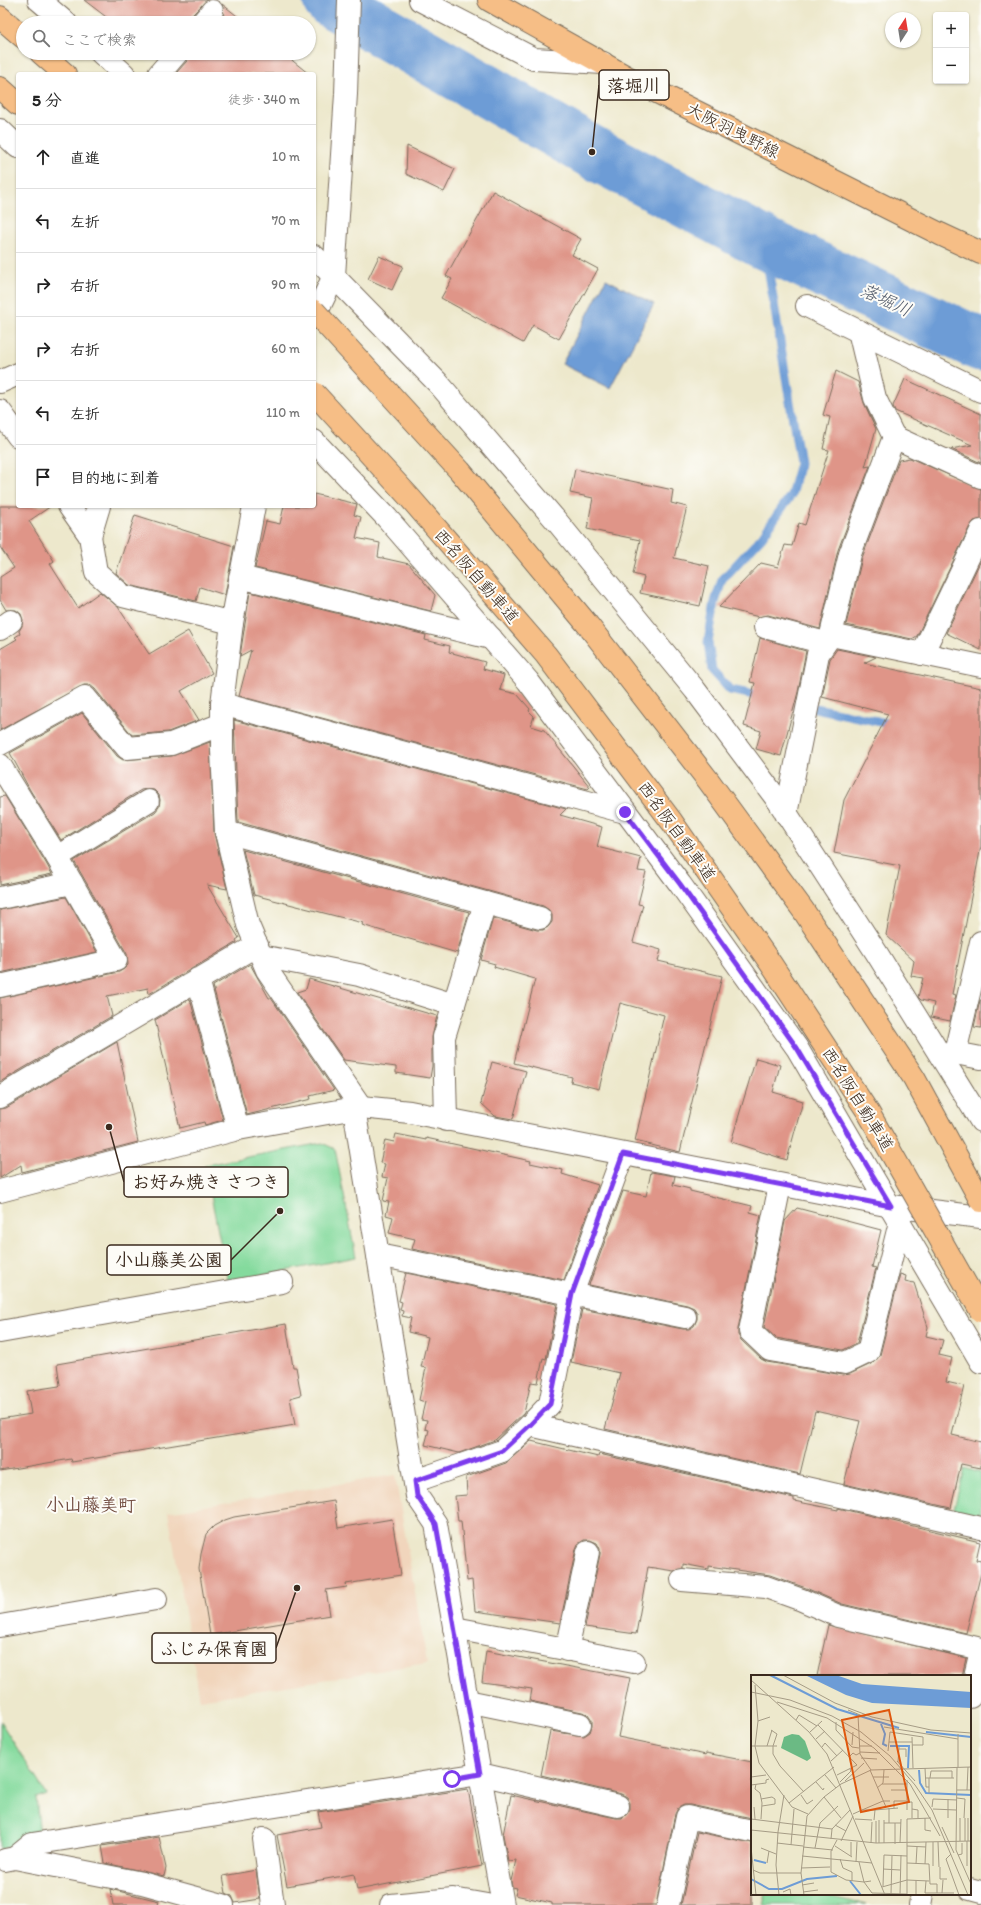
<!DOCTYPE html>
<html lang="ja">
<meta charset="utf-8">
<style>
:root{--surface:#fff;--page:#f6f6f6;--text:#222;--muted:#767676;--line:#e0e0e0}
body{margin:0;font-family:Itim,"Klee One",sans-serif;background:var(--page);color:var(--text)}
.controls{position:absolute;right:12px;top:12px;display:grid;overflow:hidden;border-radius:4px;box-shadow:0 1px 3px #0004}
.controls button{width:36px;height:36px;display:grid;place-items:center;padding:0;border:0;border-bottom:1px solid var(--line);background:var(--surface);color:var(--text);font:20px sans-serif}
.compass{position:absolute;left:885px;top:12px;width:36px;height:36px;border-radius:50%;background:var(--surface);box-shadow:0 1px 3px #0004;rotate:12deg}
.stop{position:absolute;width:12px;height:12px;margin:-9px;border:3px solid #7c3aed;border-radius:50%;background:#fff}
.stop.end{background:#7c3aed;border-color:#fff;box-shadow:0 1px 4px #0008}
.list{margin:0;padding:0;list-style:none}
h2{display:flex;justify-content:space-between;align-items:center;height:52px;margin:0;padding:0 16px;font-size:17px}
h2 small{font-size:13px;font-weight:400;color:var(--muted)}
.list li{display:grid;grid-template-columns:26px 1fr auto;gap:12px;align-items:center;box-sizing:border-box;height:64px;padding:0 16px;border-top:1px solid var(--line)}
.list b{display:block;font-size:15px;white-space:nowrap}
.list em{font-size:13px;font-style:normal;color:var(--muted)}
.icon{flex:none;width:22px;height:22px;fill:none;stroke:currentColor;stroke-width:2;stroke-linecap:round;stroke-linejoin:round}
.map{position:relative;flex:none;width:981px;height:1905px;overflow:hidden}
.search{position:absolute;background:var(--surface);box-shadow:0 1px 3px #0004;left:16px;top:16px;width:300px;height:44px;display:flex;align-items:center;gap:10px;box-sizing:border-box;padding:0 14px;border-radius:22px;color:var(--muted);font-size:15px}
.panel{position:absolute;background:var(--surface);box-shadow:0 1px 3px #0004;left:16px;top:72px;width:300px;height:436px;border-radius:4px}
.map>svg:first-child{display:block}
</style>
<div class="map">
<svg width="981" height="1905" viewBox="0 0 981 1905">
<rect width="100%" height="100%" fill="#fdfcf7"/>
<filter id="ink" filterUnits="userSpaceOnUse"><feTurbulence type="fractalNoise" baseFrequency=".025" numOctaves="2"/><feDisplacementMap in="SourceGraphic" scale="8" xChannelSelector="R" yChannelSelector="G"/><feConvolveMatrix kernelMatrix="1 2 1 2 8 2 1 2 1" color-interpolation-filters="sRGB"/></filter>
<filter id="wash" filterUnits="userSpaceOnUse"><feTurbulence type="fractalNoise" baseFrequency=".012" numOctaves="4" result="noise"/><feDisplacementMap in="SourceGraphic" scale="16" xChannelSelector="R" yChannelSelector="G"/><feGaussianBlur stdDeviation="0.9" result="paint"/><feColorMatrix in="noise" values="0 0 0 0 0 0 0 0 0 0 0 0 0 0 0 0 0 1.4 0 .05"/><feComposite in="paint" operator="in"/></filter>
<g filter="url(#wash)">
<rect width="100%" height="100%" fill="#ede8cc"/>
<!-- built -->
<polygon fill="#f1d5bc" points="395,1475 427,1663 200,1700 168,1512"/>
<!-- green -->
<g fill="#84da9d" stroke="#60825e">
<polygon points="322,1143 335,1149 356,1257 228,1282 205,1165"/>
<polygon points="964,1468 981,1473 981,1520 953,1513"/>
<polygon points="0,1721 46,1794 36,1798 40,1835 13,1847 0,1849"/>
<polygon points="766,1894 820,1894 866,1905 763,1905"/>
</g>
<!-- water -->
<polygon fill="#6d9cd6" stroke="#54637a" points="606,279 654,304 610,388 562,364"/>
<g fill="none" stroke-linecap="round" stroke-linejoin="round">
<!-- stream -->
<g stroke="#6d9cd6" stroke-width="9">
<polyline points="764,697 730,690 712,670 708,642 715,602 722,580 762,537 791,495 800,463 764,243"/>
<polyline points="783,701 895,725"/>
</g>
<!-- river -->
<polyline stroke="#6d9cd6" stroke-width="53" points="329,0 592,152 764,243 981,345"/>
</g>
<g id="blocks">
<!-- building -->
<g fill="#df9588">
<polygon points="84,0 207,0 192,15 190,23 114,23"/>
<polygon points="222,4 246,23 218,23 224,14"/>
<polygon points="189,53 283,53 309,74 180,74 177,72 187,61"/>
<polygon points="407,146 455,169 444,192 406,174"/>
<polygon points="493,191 581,239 572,255 598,269 559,339 533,325 523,343 441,298 452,279 446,276"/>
<polygon points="379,256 403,266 392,290 368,279"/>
<polygon points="836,371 858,382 864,403 876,429 865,467 870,466 838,550 820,629 768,615 759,617 719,607 761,563 778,567 785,545 792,546 799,523 805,525 829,450 823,449 830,417 823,415"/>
<polygon points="905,379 981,414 981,463 951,449 972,445 895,411 893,406"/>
<polygon points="910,458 981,489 981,519 974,521 970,526 917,636 912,639 846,625 862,558 899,460"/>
<polygon points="575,469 673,490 671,503 687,507 674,558 709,566 700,606 640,593 644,577 633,574 640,540 587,529 593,498 570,493"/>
<polygon points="314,494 357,504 354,515 361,517 356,538 380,543 378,557 409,564 435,595 431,611 255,568 266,521 280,524 284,506 314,506"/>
<polygon points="0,506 51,506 29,521 54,561 50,564 78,608 100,592 118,607 149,654 188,631 212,673 181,691 199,720 168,732 132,735 95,689 90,685 84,685 0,730 0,649 17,639 15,637 20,634 19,631 22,626 23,620 21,614 16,610 6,610 0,600 0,577 14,568 0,547"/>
<polygon points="135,515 234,546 225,595 200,587 196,601 129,585 116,573"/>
<polygon points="981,560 981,650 946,633"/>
<polygon points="250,592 426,635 425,640 450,646 449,652 485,662 483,669 504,675 500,690 517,694 530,709 529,711 534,716 531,726 544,730 590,787 588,789 239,696 251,650 240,656"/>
<polygon points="760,638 806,651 798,692 781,756 756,749 761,731 744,726 755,683 750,682"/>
<polygon points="837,649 876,657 864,663 981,688 981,846 952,994 956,995 950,1021 931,1017 934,1003 921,1000 918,997 923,978 911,976 914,961 886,935 900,866 834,853 844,800 888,714 822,697 830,659"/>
<polygon points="82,713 117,756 123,760 172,756 210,742 214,833 227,889 207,885 239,938 236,940 237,942 149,994 148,988 107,996 112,1016 0,1082 0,998 119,972 124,969 128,965 127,954 74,861 155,812 159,807 160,800 159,795 154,790 147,789 141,790 61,840 30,790 10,753"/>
<polygon points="234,720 566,809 560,815 602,827 597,847 641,858 638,871 646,872 638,904 643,905 633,942 661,950 658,961 722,976 680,1152 635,1141 664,1015 620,1003 599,1089 571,1082 572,1077 514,1063 535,979 494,967 495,964 481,960 493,918 537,930 543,930 548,927 552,922 552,915 549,910 543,906 238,822"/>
<polygon points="5,796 46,863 52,874 0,885 0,797"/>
<polygon points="243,850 469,912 457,953 362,925 363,923 254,895"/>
<polygon points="66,897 97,952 0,973 0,910"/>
<polygon points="250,964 269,998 271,998 334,1090 310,1096 311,1099 247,1115 213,986"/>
<polygon points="309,979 437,1016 432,1037 432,1066 430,1078 396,1073 396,1067 344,1060 297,992 306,989"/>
<polygon points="190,999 223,1120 205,1125 204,1122 180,1128 155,1020"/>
<polygon points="980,1000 981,1000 981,1028 974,1027"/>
<polygon points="117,1042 138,1142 22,1172 21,1165 0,1178 0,1109 6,1108"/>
<polygon points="756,1058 780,1065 773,1092 803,1101 787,1160 731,1142"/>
<polygon points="492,1062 526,1071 513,1119 495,1116 481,1103"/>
<polygon points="396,1134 426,1140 426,1138 531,1161 530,1163 563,1170 562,1174 598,1185 564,1280 412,1249 415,1239 389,1233 393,1217 386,1215 389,1202 383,1201 388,1178 382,1177 385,1164 380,1163 385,1140 394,1142"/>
<polygon points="651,1172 675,1176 673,1185 690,1189 690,1191 752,1206 750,1212 761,1215 738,1329 738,1335 741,1340 761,1359 767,1362 843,1375 850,1374 873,1363 880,1355 900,1274 906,1276 905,1281 914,1283 928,1327 926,1336 943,1340 939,1355 952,1358 946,1382 964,1386 952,1435 981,1442 981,1468 961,1464 951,1508 844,1484 860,1421 815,1411 800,1474 605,1429 620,1373 571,1362 582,1309 683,1329 689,1329 694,1326 697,1319 697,1313 694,1308 687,1305 589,1285 623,1191 646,1196"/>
<polygon points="797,1208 881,1230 872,1267 876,1268 857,1343 843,1350 776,1338 764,1327 785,1221"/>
<polygon points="406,1273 557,1304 546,1359 543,1358 538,1383 531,1382 524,1413 495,1440 459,1453 425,1445 429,1430 425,1429 427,1420 421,1419 425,1402 419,1400 426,1368 421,1367 428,1337 408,1332 411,1318 402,1316 403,1311 400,1310 402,1302 399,1301"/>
<polygon points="286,1324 293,1367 296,1367 301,1395 290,1398 295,1425 72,1462 71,1459 0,1471 0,1419 31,1414 27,1391 59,1386 60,1385 57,1364"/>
<polygon points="531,1441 598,1457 599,1454 794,1498 794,1501 838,1510 838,1508 980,1542 976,1560 981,1561 981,1573 966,1633 842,1604 806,1588 770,1575 709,1566 709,1569 683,1564 683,1568 674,1571 648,1567 636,1634 585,1627 600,1554 600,1549 597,1543 590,1540 584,1540 578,1544 576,1549 560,1623 475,1611 472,1580 467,1581 461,1521 458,1521 455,1496 467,1495 466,1477 506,1463"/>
<polygon points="334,1501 338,1528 392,1519 401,1575 346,1584 347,1587 326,1590 330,1615 210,1635 199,1569 201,1554 206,1534 214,1526 225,1520 234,1517"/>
<polygon points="828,1625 966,1658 962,1676 817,1676"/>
<polygon points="486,1651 630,1678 618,1737 706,1755 706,1753 752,1762 752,1818 690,1805 684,1805 678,1808 675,1814 656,1905 552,1905 552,1903 515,1895 517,1888 512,1887 511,1881 516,1860 508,1861 503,1835 511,1795 616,1818 622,1818 627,1814 630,1809 630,1803 627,1797 621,1794 541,1775 550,1731 584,1736 590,1732 592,1726 592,1720 588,1714 582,1712 530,1701 532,1689 482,1682"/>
<polygon points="468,1789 482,1866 357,1890 354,1874 287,1886 277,1835 321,1827 318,1812"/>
<polygon points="697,1832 752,1843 752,1905 681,1905"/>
<polygon points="159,1837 166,1868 164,1876 105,1863 102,1846"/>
<polygon points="256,1870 260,1899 235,1903 232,1896 226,1893 223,1876"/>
<polygon points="110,1889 159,1901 158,1905 113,1905"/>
</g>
</g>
</g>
<g filter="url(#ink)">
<use href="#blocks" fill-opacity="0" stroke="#796c5b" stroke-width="1"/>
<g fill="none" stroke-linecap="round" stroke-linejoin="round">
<defs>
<g id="minor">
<polyline points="39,0 66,23"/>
<polyline points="420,0 534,59 603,63"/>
<polyline points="202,23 212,11"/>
<polyline points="101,53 124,74"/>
<polyline points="159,74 177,53"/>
<polyline points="0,130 18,147"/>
<polyline points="314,256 438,383 559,524 695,690 779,802 876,952 981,1121"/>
<polyline points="807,306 981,391"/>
<polyline points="314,318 334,276 346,94 349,0"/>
<polyline points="859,331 875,398 894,437"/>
<polyline points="0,382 18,374"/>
<polyline points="0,411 18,436"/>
<polyline points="314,441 387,518 528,681 680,884 797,1048 981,1362"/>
<polyline points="69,506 90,536 96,572 123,596 232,623"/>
<polyline points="254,506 232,623 222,704 222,751 226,832 248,925 267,970 361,1107"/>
<polyline points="90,536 99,506"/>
<polyline points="240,577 491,638"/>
<polyline points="765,627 825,643"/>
<polyline points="0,629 11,621"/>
<polyline points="831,635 981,666"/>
<polyline points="922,654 981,531"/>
<polyline points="222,704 625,812"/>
<polyline points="0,744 85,697 127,748 171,744 222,724"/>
<polyline points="0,765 57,857 116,960 0,986"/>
<polyline points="786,814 818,654 831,635 850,554 894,437 981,477"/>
<polyline points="226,832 540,918"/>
<polyline points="57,857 148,801"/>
<polyline points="0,898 72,883"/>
<polyline points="261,956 359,975 454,1005"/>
<polyline points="198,979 238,1129"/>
<polyline points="955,1053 981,1058"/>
<polyline points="942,1057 955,1053 981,942"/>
<polyline points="0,1097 257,945"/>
<polyline points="354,1108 417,1496 436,1524 503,1905"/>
<polyline points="446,1120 444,1037 485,903"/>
<polyline points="780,1185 750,1331 770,1350 845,1363 868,1352 900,1222"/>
<polyline points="0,1191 238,1129 361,1107 410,1112 891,1206 981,1217"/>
<polyline points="378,1255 685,1317"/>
<polyline points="0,1332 282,1282"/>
<polyline points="530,1425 981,1528"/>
<polyline points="415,1481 502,1451 530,1425 550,1404 572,1294 623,1154"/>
<polyline points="682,1580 766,1587 802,1600 838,1616 981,1649"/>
<polyline points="0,1626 156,1599"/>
<polyline points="454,1628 634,1662"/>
<polyline points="567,1650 588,1552"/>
<polyline points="970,1697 981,1651"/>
<polyline points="467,1701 580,1724"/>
<polyline points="264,1839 273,1905"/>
<polyline points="15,1858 32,1844 480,1774 618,1806"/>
<polyline points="5,1860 15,1858 142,1883 223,1905"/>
<polyline points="970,1889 981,1892"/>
<polyline points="391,1905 453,1899 487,1905"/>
<polyline points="668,1905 687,1817 752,1831"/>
<polyline points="920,1905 922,1894"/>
</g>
<polyline id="major" points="489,0 627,77 940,234 981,253"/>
<g id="highway">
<polyline points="0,17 23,37"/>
<polyline points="41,53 65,74"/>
<polyline points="0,88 18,104"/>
</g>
</defs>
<!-- minor casing -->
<use href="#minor" stroke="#796c5b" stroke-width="24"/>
<!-- major casing -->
<use href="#major" stroke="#796c5b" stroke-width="24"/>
<!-- highway casing -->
<use href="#highway" stroke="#796c5b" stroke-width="24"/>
<!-- minor -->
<use href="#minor" stroke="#fff" stroke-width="22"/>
<!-- major -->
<use href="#major" stroke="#f6be86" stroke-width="22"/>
<!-- highway -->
<use href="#highway" stroke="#f6be86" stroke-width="22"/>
<defs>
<g id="highway-bridge">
<polyline points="314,311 460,471 587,624 708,780 803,910 914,1078 981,1201"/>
<polyline points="314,393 411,499 546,655 672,822 771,964 868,1112 981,1311"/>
</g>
</defs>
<!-- highway-bridge casing -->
<use href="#highway-bridge" stroke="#796c5b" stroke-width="24" stroke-linecap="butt"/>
<!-- highway-bridge -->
<use href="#highway-bridge" stroke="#f6be86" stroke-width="22"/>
</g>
</g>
<g fill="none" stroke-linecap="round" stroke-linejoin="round" filter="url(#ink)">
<!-- route -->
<polyline stroke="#7c3aed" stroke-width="5" points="452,1779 480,1774 436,1524 417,1496 415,1481 502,1451 530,1425 550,1404 572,1294 623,1154 891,1206 797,1048 680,884 625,812"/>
</g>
<g text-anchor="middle" stroke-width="4" stroke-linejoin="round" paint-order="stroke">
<!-- street labels -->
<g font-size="17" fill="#3b2a1e" stroke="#fdfcf7">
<text transform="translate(733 130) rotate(27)" y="6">大阪羽曳野線</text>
<text transform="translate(477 576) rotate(49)" y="6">西名阪自動車道</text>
<text transform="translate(677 831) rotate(54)" y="6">西名阪自動車道</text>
<text transform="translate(858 1099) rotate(58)" y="6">西名阪自動車道</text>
</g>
<!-- water labels -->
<g font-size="18" font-style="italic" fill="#4f5868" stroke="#fdfcf7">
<text transform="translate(886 300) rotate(25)" y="6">落堀川</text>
</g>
<!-- neighbourhood labels -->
<g font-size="18" font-weight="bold" fill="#744f43" stroke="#fdfcf7">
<text x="91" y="1511">小山藤美町</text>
</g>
</g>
<!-- overview -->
<g transform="translate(751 1675)">
<rect width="220" height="220" fill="#ede8cc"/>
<path d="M41,59l7,1 6,6 6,17 -4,3 -26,-13 3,-11z" fill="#6bba84"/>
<path d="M54,0h31l26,9 109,8v16l-99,-5 -26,-8z" fill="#6d9cd6"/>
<path fill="none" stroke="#6d9cd6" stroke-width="2" d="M19,0l67,34 62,19M130,49l4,10 -2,10 4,2M175,57l45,5M139,71h19l-1,22M168,95l1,13 6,10 45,2M3,185l12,3M0,204l18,10h13l25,-10 30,-3M99,206l11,14"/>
<path fill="none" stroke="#a69c86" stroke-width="1" d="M32,0l52,28 37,14 59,13 40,3M0,5l58,52 18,22 58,141M4,10l3,36 -3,25 4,17 33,44 16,7M0,17l39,8 42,16 29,16 29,24 25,29 17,25 36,85M26,27l50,16 47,30 36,36 30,52M97,35l17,7M107,40l2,39 11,16M45,45l3,-5 18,11M7,46l12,-4M85,47v8l16,17 7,1M67,50l39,40 -20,10M133,52l74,12M20,55l6,4 -4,12M59,57l12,-11M161,62l1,31M65,64l9,-8M138,67h23M101,70l1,-13M0,71h26M16,71l5,-16M22,71v8l7,12 24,26M108,71h13M71,72l3,-4 12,13M148,74h7v8M137,76l2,-19 33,5v8h-11M109,77l20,1M98,82l4,-4 3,2 4,-2M110,83l16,1M80,86l12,-11M146,86l18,20M147,87l1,-15M206,92l-1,83 15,34M207,92v-33M174,93l1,19h3M119,95l16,37M74,100l11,13M0,102l15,-2M122,102h16M174,103h29M179,103l1,-7h21v7M94,106l19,-18M65,107l7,8 1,-2M89,107l11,-11 -1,-2M5,109l-1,5 5,4 2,10 -1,16M131,109h25M0,110l15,-2v-3l3,-1M126,113l6,-5 1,-13M140,115h15M206,115h14M216,115l1,-23M178,118v-15M50,120l6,9 6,-4M73,122l17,21M206,123l8,1 -1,19M10,124l11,-2 3,2v5l-13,2M155,127h6v16M38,128l45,-36M3,132l1,12M181,132l1,-8 24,1M138,133v15M143,133v-7h12M161,134l6,1v8M182,134l23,1M111,135l21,-9h7M156,135v-30M102,139l9,-4h13M174,143v12l6,1M197,143v-19M209,143v23M0,144l81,10M104,144l17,1M123,145l1,-10 23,-2M133,145v23M133,148h17M144,148v21M84,150l11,6M191,152l12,26M0,155l125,13 95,-2M27,157l-2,33 3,30M27,157l6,-37M80,164l1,-10 18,-19M86,165l-6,11v21l15,8 18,2 8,11 35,1M90,166l12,-25M214,166v-23M217,166v-23M182,167v24M187,167l1,25M26,168l26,3M120,168l1,-21M125,168v-22M128,168v-23M149,168l1,-24M40,170l3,-36M84,171l17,11M156,171l19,1M0,172l5,48M52,172l30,3M10,173l15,6M64,173l5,-25 18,-17M200,179l-5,5 13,36M207,180l4,-1v-11M51,181l70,7M100,181v-14M89,184l3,9 9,4v9M105,187l1,-20M108,187l5,20 7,-1M16,188l2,-12M156,188l22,1 1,20h7v9M165,189l1,-17M174,189l1,-22M216,191v-25M189,192v12h7M50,193l29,-1M132,194l17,1M2,195l7,3h41M165,205v15M51,210l12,-2M132,211l1,-31 23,1M131,212l25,-7 22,1M32,217l7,-3 1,6M52,217l15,-2M174,218h29M174,218l1,-12M191,218l1,-13M140,219l1,-38M53,220l-3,-22 6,-57 17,-19 17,-13 30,-14 100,-3M149,220l1,-40M156,220v-76l24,-1"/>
<path fill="#df570d" fill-opacity="0.15" stroke="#df570d" stroke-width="2" d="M138,35l20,92 -48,10 -19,-92z"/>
<rect width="220" height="220" fill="none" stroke="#3b2a1e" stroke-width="2"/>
</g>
<!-- callouts -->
<path fill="none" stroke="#3b2a1e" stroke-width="1.5" d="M592 152L599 85M109 1127L124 1182M280 1211L231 1260M297 1588L276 1648"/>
<g fill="#3b2a1e" stroke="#fdfcf7" stroke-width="1.5">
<circle cx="592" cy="152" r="4"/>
<circle cx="109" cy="1127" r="4"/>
<circle cx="280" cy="1211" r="4"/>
<circle cx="297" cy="1588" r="4"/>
</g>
<g fill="#fdfcf7" stroke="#3b2a1e" stroke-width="1.5">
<rect x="599" y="70" width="70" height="30" rx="4"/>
<rect x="124" y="1167" width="164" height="30" rx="4"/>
<rect x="107" y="1245" width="124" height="30" rx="4"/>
<rect x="152" y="1633" width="124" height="30" rx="4"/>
</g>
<g font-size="18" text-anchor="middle" font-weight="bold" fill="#3b2a1e">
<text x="634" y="92">落堀川</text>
<text x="206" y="1188">お好み焼き さつき</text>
<text x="169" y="1266">小山藤美公園</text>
<text x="214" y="1655">ふじみ保育園</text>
</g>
</svg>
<div class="controls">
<button>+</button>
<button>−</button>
</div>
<svg class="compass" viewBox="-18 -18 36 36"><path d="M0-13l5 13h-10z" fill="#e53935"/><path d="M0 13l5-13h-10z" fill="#767676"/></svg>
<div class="stop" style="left:452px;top:1779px"></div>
<div class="stop end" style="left:625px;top:812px"></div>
<div class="search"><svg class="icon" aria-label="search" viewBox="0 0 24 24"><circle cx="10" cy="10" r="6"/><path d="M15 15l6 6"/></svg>ここで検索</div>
<section class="panel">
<h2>5 分<small>徒歩 · 340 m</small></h2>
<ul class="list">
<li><svg class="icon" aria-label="ahead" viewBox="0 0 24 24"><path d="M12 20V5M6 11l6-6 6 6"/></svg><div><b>直進</b></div><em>10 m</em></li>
<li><svg class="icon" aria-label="left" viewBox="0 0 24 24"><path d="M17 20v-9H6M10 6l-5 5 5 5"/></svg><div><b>左折</b></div><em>70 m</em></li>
<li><svg class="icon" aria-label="right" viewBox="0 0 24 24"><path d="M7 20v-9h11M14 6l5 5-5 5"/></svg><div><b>右折</b></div><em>90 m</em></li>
<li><svg class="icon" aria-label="right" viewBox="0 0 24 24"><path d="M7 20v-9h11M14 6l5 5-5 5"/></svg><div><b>右折</b></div><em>60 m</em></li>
<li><svg class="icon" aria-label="left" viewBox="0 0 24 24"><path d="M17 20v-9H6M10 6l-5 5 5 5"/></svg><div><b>左折</b></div><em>110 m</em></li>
<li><svg class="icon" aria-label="arrive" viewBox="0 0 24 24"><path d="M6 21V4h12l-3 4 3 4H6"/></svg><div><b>目的地に到着</b></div></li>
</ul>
</section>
</div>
